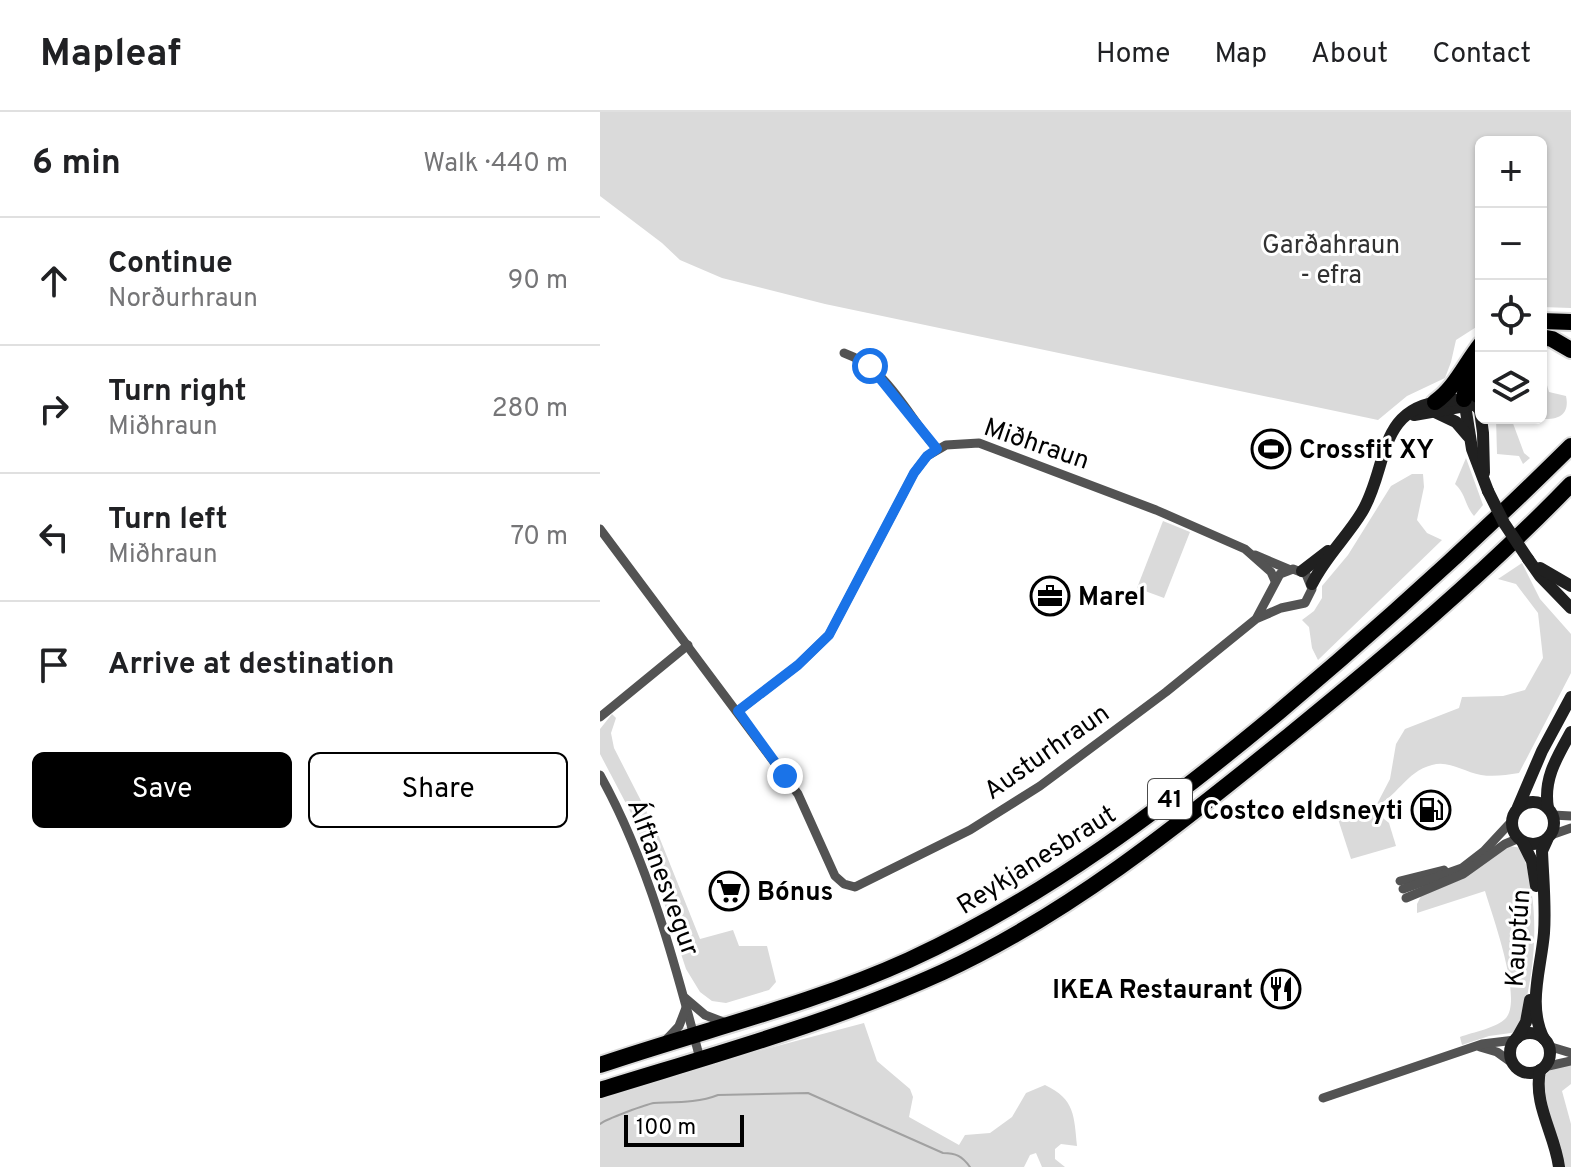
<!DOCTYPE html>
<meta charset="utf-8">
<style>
:root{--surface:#fff;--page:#f2f2f2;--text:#202124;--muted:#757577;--line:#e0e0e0;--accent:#000}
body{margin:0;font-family:Overpass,sans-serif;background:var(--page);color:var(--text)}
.controls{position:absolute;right:24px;top:24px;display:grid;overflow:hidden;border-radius:12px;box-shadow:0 2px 6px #0004}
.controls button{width:72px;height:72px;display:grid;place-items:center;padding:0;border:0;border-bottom:2px solid var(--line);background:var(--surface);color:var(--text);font:40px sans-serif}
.scale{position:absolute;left:24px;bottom:20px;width:120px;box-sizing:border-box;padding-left:8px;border:4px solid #000;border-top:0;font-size:22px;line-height:28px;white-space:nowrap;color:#000;-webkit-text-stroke:6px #fff;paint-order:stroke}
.stop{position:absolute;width:24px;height:24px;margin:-18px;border:6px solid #1a73e8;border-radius:50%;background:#fff}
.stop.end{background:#1a73e8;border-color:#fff;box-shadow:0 2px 8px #0008}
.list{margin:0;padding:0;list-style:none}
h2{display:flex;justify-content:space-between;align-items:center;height:104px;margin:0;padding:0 32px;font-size:34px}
h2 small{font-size:26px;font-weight:400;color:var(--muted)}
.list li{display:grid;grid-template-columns:52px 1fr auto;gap:24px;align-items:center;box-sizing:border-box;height:128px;padding:0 32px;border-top:2px solid var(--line)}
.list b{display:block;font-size:30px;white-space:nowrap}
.list p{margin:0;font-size:26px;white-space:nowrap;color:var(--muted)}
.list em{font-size:26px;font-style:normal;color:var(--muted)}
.actions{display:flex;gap:16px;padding:24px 32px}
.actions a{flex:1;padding:18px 0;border:2px solid var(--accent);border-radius:12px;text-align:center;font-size:28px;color:var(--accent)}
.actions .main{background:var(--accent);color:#fff}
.icon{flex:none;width:44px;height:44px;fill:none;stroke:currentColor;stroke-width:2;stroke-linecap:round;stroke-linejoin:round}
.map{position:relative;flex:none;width:971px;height:1055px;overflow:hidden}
header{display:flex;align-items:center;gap:48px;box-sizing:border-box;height:112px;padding:0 40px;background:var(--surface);border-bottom:2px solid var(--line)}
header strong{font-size:38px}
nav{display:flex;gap:44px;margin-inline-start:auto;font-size:28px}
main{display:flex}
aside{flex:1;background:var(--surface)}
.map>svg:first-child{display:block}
</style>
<header>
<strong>Mapleaf</strong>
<nav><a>Home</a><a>Map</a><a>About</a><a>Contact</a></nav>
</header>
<main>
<aside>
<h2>6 min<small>Walk · 440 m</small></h2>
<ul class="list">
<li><svg class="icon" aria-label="ahead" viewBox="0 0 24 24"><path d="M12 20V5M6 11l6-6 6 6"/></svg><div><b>Continue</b><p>Norðurhraun</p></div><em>90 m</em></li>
<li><svg class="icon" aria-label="right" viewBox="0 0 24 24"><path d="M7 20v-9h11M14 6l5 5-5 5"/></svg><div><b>Turn right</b><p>Miðhraun</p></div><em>280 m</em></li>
<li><svg class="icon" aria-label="left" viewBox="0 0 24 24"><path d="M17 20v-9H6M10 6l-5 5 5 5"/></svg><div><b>Turn left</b><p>Miðhraun</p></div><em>70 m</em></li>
<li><svg class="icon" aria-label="arrive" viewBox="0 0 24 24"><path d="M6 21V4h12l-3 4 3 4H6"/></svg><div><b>Arrive at destination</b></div></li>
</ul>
<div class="actions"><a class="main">Save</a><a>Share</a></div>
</aside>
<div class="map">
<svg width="971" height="1055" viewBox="0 0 971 1055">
<rect width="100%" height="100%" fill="#fff"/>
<!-- green -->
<g fill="#dadada">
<polygon points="0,0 971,0 971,196 941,195 941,30 881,30 881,212 856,228 851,250 845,266 807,284 778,308 225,192 122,166 80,148 62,131 0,84"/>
<path d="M941,263h3l5,17 17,4c5,23 -14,25 -31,22h6z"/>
<polygon points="896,306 911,306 924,341 930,346 923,352 919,344 897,342"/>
<path d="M866,346l17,47 -9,11c-9,-10 -8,-22 -19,-32z"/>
<polygon points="812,362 823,362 824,375 817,408 827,421 842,428 718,548 712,536 709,515 702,508 714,499 722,486 722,474 748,443 791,374"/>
<polygon points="563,409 590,420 564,486 537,476"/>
<path d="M922,451l18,36 31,35v39l-52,100c-13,2 -25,4 -38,2 -17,-3 -32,-15 -49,-10 -26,6 -38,36 -55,39l13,-25 6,-35 9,-15 54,-21 3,-11 41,-1 22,-6 18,-32 -5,-45 -22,-29 -18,-5z"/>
<polygon points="12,602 16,606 11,621 14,636 58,722 100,827 133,818 139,834 167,834 176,870 169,878 126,891 112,889 100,880 86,857 50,748 31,701 0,642 0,617"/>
<polygon points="778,702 789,711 796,734 751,747 738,707 741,704"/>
<path d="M910,734l11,2c21,60 15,124 -3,184l-29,4 -27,9 -2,-8c13,-5 37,-9 46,-19 17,-19 -14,-103 -21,-127l-68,22v-9l4,-8 41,-17z"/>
<path d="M264,911l13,38 33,28 3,8 -4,20 50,28 6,-10 25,-2 22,-16 14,-24 19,-8c30,14 29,31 32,61l-16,-2 -6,5v10l10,8h-23l-6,-14 -6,2 -6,12h-424v-74z"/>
<polygon points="971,952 971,972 962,979 971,1012 971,1055 964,1055 944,988 944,964 953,956"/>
</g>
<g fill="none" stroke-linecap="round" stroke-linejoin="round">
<!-- stream -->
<path stroke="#a1a1a1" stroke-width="2" d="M0,1012c6,-5 47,-20 54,-21 22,-1 44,0 64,-8l90,-2 135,60c13,0 19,3 27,14"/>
<defs>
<g id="highway">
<polyline points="941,209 971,210"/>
<polyline points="941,225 952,227 971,238"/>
<polyline points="878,283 881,264"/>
<polyline points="864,287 869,257"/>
<path d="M835,290c21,-15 30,-38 46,-58"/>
<path d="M0,953c103,-35 210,-60 309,-105 137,-63 257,-154 371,-249 101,-85 198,-173 291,-265"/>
<path d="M0,978c116,-36 233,-68 343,-118 128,-59 239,-150 348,-238 97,-79 193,-160 280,-250"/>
</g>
</defs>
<!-- highway casing -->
<use href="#highway" stroke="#dbdbdb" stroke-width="20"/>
<!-- street -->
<g stroke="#535353" stroke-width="9">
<path d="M244,241c44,15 64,64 93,96"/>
<polyline points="0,417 198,682 235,764 244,772 255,775 370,718 440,674 566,580 656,507 681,496 705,491 712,477 706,462 693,457 680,462 656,507"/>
<polyline points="655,443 688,457"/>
<polyline points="138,599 198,553 229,523 314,361 327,344 346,333 379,331 556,398 645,437 671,460 675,469"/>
<polyline points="0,605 88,533"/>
<path d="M0,663c47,84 76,191 100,284"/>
<polyline points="953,703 971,704"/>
<polyline points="951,723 971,716"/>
<polyline points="800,769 844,758"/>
<polyline points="803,777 862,756 884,739 911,710"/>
<polyline points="806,786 863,762 905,732 917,727"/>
<polyline points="85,886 105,903 126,911"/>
<polyline points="65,929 79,914 86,896"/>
<polyline points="948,934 971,941"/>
<polyline points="880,935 897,940 911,950"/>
<polyline points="944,955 971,949"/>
<polyline points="723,986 882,932 915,928"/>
</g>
<!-- secondary -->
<g stroke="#202020" stroke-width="12">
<polyline points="864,287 872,337 888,379"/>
<polyline points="879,291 883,321 884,361"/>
<polyline points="835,300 856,310 868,324"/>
<polyline points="814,303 871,293"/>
<polyline points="928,447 940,464 971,496"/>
<polyline points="940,456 971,474"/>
<polyline points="702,459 728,439"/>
<path d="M712,472c13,-27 35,-47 50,-72 27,-45 14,-105 83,-111 14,-2 25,-3 34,8"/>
<circle cx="933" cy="711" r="21"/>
<polyline points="918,695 942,639 971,585"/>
<path d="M948,696c-5,-29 9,-51 23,-76"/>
<polyline points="923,731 932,749 936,774"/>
<circle cx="930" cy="941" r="20"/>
<polyline points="917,926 926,910 930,888"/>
<path d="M944,927c-17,-33 -3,-70 0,-106 2,-27 -1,-55 -2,-82l5,-11"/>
<path d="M940,958c-7,35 15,64 19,97"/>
</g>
<!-- highway -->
<use href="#highway" stroke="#000" stroke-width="16"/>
<!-- secondary-bridge -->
<polyline stroke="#202020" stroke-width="12" points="888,379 904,411 928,447"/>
</g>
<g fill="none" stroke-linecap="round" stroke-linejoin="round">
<!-- route -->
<polyline stroke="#1a73e8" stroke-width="10" points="185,664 138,599 198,553 229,523 314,361 327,344 337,337 270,254"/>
</g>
<!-- icons -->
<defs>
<symbol id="stadium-ring" viewBox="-11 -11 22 22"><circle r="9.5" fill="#fff" stroke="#000" stroke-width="1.5"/><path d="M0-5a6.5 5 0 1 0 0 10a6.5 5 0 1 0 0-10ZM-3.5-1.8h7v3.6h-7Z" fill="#000"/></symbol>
<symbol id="office-ring" viewBox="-11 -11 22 22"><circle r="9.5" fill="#fff" stroke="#000" stroke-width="1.5"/><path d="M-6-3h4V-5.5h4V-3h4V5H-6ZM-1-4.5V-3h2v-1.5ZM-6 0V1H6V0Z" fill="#000"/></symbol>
<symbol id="fuel-ring" viewBox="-11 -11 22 22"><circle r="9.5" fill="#fff" stroke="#000" stroke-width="1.5"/><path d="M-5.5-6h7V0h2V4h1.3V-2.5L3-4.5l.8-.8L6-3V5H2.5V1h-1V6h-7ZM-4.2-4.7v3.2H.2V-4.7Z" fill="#000"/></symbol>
<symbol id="supermarket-ring" viewBox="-11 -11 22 22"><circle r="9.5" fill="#fff" stroke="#000" stroke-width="1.5"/><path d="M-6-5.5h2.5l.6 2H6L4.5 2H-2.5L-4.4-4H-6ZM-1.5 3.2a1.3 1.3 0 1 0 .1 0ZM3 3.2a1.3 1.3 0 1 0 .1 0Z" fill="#000"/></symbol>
<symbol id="restaurant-ring" viewBox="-11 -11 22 22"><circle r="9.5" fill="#fff" stroke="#000" stroke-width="1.5"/><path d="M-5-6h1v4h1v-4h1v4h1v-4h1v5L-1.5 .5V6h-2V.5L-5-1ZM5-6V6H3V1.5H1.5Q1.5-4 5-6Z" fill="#000"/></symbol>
</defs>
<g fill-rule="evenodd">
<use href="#stadium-ring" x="649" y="315" width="44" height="44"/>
<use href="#office-ring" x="428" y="462" width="44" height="44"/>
<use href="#fuel-ring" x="809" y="676" width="44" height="44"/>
<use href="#supermarket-ring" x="107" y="757" width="44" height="44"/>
<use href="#restaurant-ring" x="659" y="855" width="44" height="44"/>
</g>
<g text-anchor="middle" stroke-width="6" stroke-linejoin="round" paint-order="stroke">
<!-- shield labels -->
<rect fill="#fff" stroke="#4c4c4c" stroke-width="2" x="548" y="667" width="44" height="40" rx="6"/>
<g font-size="24" font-weight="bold" fill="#000">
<text x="570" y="695">41</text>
</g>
<!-- park labels -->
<g font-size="26" fill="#313131" stroke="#fff">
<text x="731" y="141">Garðahraun<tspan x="731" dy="30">- efra</tspan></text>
</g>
<!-- street labels -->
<g font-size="26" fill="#000" stroke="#fff">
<text transform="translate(437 331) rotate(19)" y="9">Miðhraun</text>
<text transform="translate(446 639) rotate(-35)" y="9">Austurhraun</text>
<text transform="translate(436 747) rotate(-32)" y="9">Reykjanesbraut</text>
<text transform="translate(64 765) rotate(70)" y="9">Álftanesvegur</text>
<text transform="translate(917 826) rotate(-86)" y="9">Kauptún</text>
</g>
<!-- poi labels -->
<g font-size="26" font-weight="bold" fill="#000" stroke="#fff" text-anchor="start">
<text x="699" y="346">Crossfit XY</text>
<text x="478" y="493">Marel</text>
<text x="803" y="707" text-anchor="end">Costco eldsneyti</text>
<text x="157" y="788">Bónus</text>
<text x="653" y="886" text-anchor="end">IKEA Restaurant</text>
</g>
</g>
</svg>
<div class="controls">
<button>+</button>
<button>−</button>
<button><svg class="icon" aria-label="locate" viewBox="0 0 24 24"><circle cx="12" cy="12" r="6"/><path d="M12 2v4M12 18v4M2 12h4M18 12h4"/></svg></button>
<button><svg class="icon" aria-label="layers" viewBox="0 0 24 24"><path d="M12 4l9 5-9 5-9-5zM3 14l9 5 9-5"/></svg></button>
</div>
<div class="scale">100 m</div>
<div class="stop" style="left:270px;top:254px"></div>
<div class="stop end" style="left:185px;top:664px"></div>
</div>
</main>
